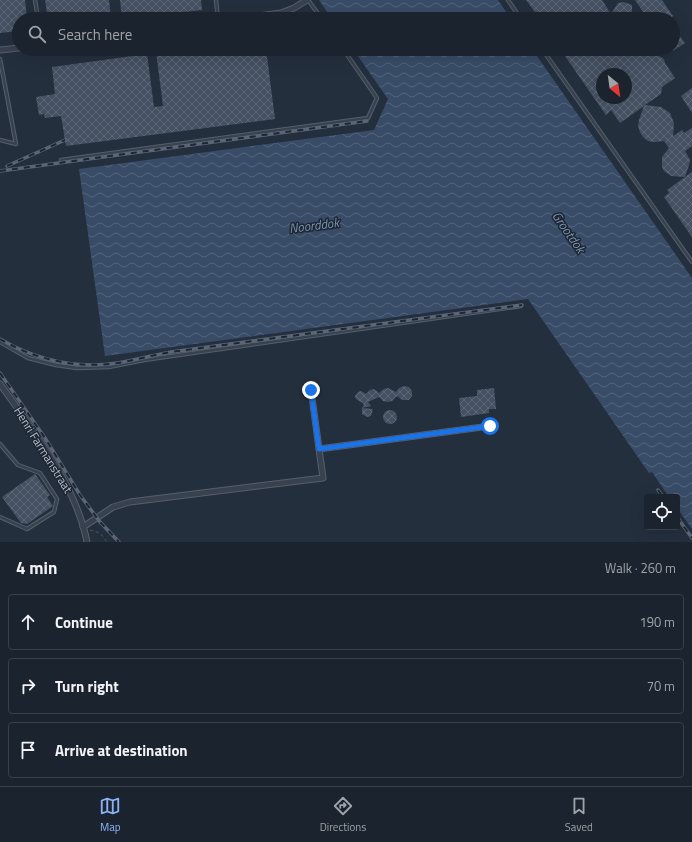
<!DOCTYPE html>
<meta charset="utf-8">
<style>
:root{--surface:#1b232e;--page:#282f3a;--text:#f1f3f6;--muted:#a0a4aa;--line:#39404a;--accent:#8ab4f8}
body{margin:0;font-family:"Titillium Web",sans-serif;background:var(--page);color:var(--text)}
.controls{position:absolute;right:12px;bottom:12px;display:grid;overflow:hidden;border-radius:4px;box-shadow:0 4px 16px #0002}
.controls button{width:36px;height:36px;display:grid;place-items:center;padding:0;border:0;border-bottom:1px solid var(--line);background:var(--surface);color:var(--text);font:20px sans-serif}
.compass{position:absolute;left:596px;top:68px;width:36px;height:36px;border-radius:50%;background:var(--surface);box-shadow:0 4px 16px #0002;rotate:151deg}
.stop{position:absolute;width:12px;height:12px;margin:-9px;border:3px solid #1a73e8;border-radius:50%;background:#fff}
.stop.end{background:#1a73e8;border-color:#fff;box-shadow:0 1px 4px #0008}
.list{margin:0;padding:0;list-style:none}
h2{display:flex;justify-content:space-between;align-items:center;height:52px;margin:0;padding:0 16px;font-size:17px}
h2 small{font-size:13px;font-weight:400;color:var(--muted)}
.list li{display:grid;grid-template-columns:26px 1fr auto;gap:12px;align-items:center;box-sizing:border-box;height:56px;margin:0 8px 8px;padding:0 8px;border:1px solid var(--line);border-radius:4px}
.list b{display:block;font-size:15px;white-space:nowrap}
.list em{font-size:13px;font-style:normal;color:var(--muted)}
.icon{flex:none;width:22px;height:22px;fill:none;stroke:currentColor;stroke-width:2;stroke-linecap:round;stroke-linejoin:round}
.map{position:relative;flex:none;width:692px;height:542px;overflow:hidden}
.search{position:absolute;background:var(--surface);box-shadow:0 4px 16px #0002;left:12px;right:12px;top:12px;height:44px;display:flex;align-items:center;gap:10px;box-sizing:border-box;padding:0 14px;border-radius:22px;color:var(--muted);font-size:15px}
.sheet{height:244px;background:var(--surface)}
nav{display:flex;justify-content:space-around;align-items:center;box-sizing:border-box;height:56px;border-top:1px solid var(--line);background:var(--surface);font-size:11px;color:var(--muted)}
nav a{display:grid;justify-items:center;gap:2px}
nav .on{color:var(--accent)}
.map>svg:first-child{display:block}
</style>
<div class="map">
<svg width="692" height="542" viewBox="0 0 692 542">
<defs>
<pattern id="water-waves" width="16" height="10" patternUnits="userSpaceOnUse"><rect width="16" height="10" fill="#394c67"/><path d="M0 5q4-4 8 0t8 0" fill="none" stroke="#53647b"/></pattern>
<pattern id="building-cross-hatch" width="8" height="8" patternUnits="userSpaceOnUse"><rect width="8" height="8" fill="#455162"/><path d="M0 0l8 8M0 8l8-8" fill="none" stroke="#5d6877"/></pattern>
</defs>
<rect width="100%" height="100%" fill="#242f3e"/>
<!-- water -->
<g fill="url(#water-waves)">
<polygon points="319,0 498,0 511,19 332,19"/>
<polygon points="353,49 532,49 692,278 692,529 677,508 677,497 669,497 652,472 649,473 528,299 105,356 79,169 374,130 388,99"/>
</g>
<!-- building -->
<g fill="url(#building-cross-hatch)" fill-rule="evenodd">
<polygon points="0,0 25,0 27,19 19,19 19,31 0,33"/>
<polygon points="45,0 109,0 111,19 48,19"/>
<polygon points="120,0 201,0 202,10 122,19"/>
<polygon points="526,0 602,0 611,14 618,3 624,2 632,5 632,19 540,19"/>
<polygon points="635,0 662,0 673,16 670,19 648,19"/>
<polygon points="673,27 685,43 673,51"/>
<polygon points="179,49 266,49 275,119 66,146 61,116 45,118 44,114 39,115 36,97 55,94 52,67 147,54 154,107 163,106 156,52"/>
<path d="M560,49h76l4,5 7,-5h14l-2,7 5,3 1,4 10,15 -13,9 -1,7 -16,11 16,2 9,6 4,10 -1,13 9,-6 2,3 8,-5v18l-7,5 5,9 -1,5 -4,12 -14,-1 -7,-5 -2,-4v-10l7,-9 -5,-7 -10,1 -6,-1 -5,-4 -3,-5 -2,-6 1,-6 5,-14 -24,17 -9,-13 -5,5zM602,74h24v24h-24z"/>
<polygon points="692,88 692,113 681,96"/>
<polygon points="692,172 692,237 664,197 669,193 667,190"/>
<polygon points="404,386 409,387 412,391 412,396 409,400 402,400 397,396 392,401 388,402 383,401 379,397 368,402 371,406 362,408 373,409 371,416 367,417 362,414 362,408 364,404 356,399 355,396 358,392 361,391 366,394 370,390 374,389 379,393 384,389 388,388 396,392 399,388"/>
<polygon points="494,388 496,409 489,409 489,413 461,417 459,398 477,396 477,390"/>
<circle cx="390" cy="417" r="7"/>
<polygon points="35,474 50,495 47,497 53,506 27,524 21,523 2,497"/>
</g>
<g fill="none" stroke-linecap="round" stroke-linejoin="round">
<defs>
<g id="lane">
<polyline points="35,0 38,19"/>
<polyline points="216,0 218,19"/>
<polyline points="308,0 322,19"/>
<polyline points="508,0 521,19"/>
<polyline points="542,49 692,262"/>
<polyline points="0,59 16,144 0,140"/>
<polyline points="61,160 368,118 377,98 343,49"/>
<polyline points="0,342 28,358 56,365 77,368 109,367 144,360 521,306"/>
<polyline points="0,444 18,465 40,473 57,499 54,512 27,529 0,517"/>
</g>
<g id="street">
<polyline points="235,19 281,13 294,8 307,0"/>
<polyline points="0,50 19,48"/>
<path d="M0,384c33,46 76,101 87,158"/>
<polyline points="319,449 490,426"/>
<polyline points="83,527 113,507 130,502 323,478 311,390"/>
</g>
</defs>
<!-- lane casing -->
<use href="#lane" stroke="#565f6c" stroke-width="4.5"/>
<!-- street casing -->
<use href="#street" stroke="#565f6c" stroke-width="7"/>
<!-- path -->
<polyline stroke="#44595c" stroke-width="1" stroke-dasharray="3 3" stroke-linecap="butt" points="90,530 100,533 107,542"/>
<!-- lane -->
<use href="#lane" stroke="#38414e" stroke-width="2.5"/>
<!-- street -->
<use href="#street" stroke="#38414e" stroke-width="5"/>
<defs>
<g id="rail">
<polyline points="7,166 65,140"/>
<polyline points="0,171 367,121"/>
<path d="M0,339c36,21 77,30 118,24 18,-3 35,-8 53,-11l351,-47"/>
<polyline points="0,373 45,438 80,495 100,522 119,542"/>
<polyline points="658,490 663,497"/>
<polyline points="677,517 692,538"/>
</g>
</defs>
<!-- rail casing -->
<use href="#rail" stroke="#5a6575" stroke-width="3.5"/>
<!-- rail -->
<use href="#rail" stroke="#1d2633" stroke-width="2" stroke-dasharray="6" stroke-linecap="butt"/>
</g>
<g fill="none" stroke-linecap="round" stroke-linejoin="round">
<!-- route -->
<polyline stroke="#1a73e8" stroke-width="5" points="311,390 319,449 490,426"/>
</g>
<g text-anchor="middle" stroke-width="3" stroke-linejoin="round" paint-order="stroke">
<!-- street labels -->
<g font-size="12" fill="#b4bcc9" stroke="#1d2633">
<text transform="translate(43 450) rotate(58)" y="4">Henri Farmanstraat</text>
</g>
<!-- water labels -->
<g font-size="13" font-style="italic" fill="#7c92b1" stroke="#1d2633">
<text transform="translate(314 225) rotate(-7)" y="5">Noorddok</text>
<text transform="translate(569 232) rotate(55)" y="5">Grootdok</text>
</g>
</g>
</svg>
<div class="controls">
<button><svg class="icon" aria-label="locate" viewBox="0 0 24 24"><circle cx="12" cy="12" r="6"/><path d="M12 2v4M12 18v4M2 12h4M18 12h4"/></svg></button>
</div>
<svg class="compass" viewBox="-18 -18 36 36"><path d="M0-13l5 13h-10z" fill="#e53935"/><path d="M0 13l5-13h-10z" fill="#a0a4aa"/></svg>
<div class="stop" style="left:490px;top:426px"></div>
<div class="stop end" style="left:311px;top:390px"></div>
<div class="search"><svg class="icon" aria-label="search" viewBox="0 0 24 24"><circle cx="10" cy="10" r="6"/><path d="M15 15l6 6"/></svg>Search here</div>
</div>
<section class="sheet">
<h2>4 min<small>Walk · 260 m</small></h2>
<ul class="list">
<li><svg class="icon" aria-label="ahead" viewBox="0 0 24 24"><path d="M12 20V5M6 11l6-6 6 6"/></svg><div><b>Continue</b></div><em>190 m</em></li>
<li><svg class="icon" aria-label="right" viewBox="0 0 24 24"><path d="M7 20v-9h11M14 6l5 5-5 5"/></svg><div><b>Turn right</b></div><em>70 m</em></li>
<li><svg class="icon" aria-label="arrive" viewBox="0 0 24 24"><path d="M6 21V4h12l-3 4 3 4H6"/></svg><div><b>Arrive at destination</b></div></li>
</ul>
</section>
<nav>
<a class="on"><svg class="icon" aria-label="map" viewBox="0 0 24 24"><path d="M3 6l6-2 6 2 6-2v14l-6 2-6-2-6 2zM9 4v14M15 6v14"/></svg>Map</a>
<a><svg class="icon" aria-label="directions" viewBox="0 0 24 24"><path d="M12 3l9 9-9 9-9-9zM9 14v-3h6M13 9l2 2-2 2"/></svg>Directions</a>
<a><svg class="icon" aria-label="saved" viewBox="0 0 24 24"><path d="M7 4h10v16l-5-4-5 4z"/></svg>Saved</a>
</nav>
